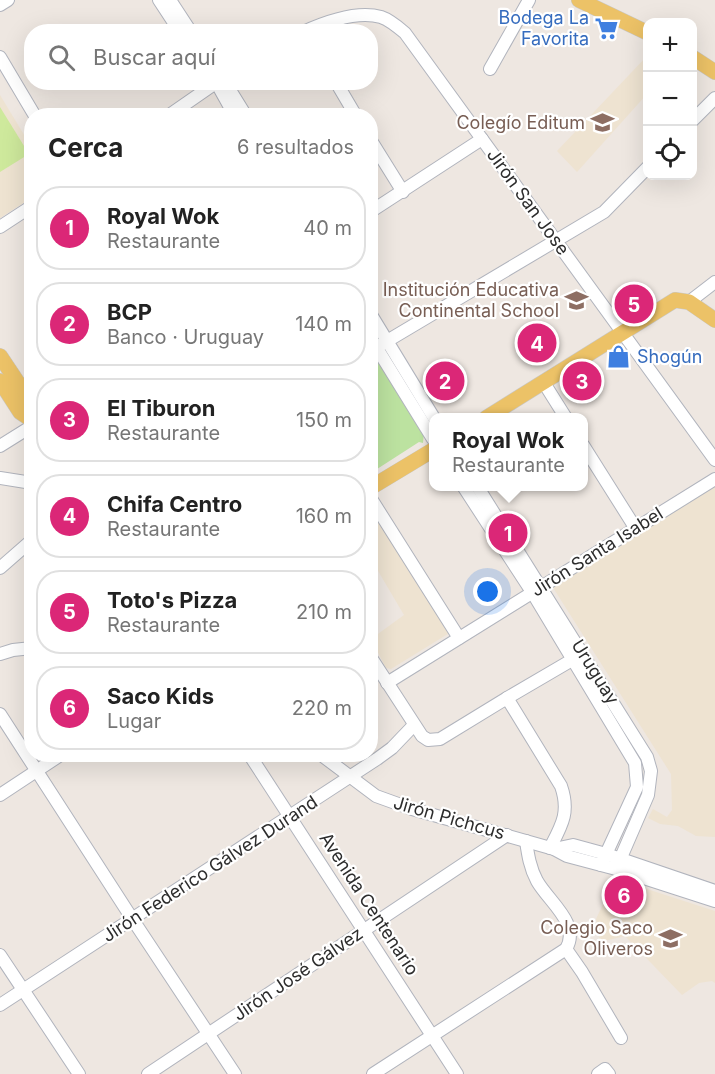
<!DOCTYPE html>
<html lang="es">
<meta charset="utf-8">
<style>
:root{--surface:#fff;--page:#f2f2f2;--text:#222;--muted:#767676;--line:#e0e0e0;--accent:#db2777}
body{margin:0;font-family:Inter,sans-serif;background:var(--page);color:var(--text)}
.controls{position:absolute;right:18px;top:18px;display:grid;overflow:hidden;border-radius:12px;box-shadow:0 6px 24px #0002}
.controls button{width:54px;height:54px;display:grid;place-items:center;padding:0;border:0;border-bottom:2px solid var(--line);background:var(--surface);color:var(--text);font:30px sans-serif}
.you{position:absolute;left:488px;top:592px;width:21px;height:21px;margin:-15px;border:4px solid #fff;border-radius:50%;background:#1a73e8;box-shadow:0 0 0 9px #1a73e833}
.badge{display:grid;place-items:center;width:39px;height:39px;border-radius:50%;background:var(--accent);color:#fff;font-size:20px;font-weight:700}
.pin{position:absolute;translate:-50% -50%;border:3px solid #fff;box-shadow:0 2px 6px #0006}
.popup{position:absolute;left:429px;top:413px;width:159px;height:78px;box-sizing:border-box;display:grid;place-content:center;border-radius:12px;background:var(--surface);filter:drop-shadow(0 2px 4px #0005);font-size:20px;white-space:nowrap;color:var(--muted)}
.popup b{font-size:22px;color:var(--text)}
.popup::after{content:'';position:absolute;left:50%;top:100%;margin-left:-12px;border:12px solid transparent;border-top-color:var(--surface)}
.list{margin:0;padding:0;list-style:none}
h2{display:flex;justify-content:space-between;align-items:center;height:78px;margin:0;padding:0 24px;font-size:26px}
h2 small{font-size:20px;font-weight:400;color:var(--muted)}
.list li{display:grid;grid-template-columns:39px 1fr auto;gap:18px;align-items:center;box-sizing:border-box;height:84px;margin:0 12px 12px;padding:0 12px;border:2px solid var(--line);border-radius:24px}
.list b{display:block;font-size:22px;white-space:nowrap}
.list p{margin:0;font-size:20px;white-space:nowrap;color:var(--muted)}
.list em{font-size:20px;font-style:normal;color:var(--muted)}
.icon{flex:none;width:33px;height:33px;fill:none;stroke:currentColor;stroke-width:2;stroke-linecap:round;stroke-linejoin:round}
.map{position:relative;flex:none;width:715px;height:1074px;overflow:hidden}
.search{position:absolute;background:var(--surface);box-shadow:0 6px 24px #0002;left:24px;top:24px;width:354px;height:66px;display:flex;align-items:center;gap:15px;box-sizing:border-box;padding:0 21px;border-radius:24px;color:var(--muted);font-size:22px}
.panel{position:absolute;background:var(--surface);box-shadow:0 6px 24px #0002;left:24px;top:108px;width:354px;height:654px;border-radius:24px}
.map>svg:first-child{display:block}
</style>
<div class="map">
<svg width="715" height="1074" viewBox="0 0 715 1074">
<rect width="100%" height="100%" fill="#eee7e1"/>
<!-- education -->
<g fill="#eee3d1">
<polygon points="647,56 647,94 577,172 557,151"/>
<polygon points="0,95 32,148 31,198 0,218"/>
<polygon points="715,485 715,837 696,836 678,826 660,824 648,818 653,809 667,817 672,810 671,774 552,586"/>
<polygon points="375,510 451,632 391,669 386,668 371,639 404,615 371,559 371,513"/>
<polygon points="619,880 715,911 715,983 712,981 699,983 682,995 625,936 600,942 596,919 614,881"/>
</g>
<!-- green -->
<polygon fill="#bce2a0" points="371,349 424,433 423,443 419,442 374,471 371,480"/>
<!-- pitch -->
<polygon fill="#cee99c" points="0,107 29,154 0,172"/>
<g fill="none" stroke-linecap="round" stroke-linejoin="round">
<defs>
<g id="minor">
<polyline points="159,0 180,32"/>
<polyline points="170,0 191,32"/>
<polyline points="0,5 8,0"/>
<path d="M303,32c22,-10 54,-22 78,-15 9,3 17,10 24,16l310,427"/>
<polyline points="0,57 35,116"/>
<polyline points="490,69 529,0"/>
<polyline points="216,82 235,116"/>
<polyline points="225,82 246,116"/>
<polyline points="336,82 356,116"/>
<polyline points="168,116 217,82"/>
<polyline points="692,121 715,98"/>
<polyline points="370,139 403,192"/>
<polyline points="370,212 482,139"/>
<polyline points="0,227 32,206"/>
<polyline points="689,302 715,282"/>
<polyline points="370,313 434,418"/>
<polyline points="370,337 433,439"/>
<polyline points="377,347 604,212 648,167"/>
<polyline points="544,383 566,418"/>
<polyline points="583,445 636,529"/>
<polyline points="0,446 32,426"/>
<polyline points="0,478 32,483"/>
<polyline points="463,486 532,592 635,763 637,787 601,865"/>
<polyline points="477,486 647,757 651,771 648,795 616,869"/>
<polyline points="370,497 459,638"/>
<polyline points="0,568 32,540"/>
<polyline points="0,654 13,650 32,648"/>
<path d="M370,656l52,80 6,4 12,-1 67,-41 54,88c9,26 1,39 -11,62"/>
<polyline points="387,683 715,479"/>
<polyline points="507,698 572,660"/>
<polyline points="0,714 133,920 235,1074"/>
<polyline points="249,754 457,1074"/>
<polyline points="320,754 376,796 412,809 554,849 567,856 616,869 715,901"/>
<polyline points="0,795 62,754"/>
<polyline points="554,849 573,845 606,854 715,891"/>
<polyline points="566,949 582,972 621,1038"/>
<polyline points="0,955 79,1074"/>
<polyline points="0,1005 377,759 392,748 414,725"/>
<polyline points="148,1074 507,835"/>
<path d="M373,1074l193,-125c15,-25 -17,-47 -29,-68 -7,-13 -9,-26 -11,-40"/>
<polyline points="598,1074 605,1069 609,1074"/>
</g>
<g id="major">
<polyline points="579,0 648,33"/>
<polyline points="692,57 715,72"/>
<polyline points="0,356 32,404"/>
<polyline points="0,381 20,412 32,420"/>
<polyline points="486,418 675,300 689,302 715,320"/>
<polyline points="370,488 433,450"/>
</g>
</defs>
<!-- minor casing -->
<use href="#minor" stroke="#b1b4bd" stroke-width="14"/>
<!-- major casing -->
<use href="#major" stroke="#c8c8c8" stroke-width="16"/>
<!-- minor -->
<use href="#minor" stroke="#fff" stroke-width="12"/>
<!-- major -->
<use href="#major" stroke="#ecc267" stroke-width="15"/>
</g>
<!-- icons -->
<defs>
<symbol id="supermarket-bare" viewBox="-9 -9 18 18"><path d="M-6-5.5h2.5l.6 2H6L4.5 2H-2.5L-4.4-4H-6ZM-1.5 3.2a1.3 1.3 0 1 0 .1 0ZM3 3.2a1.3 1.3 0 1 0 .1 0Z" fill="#3f7fe0" stroke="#fff" stroke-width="2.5" paint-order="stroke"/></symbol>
<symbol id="school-bare" viewBox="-9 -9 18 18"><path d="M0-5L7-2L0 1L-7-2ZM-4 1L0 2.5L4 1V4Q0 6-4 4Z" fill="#8d6e63" stroke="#fff" stroke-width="2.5" paint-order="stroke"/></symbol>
<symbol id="shop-bare" viewBox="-9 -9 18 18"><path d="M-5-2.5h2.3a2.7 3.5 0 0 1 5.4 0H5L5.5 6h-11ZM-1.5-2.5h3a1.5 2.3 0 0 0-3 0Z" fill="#3f7fe0" stroke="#fff" stroke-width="2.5" paint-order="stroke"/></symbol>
</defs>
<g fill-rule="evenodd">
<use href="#supermarket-bare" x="590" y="12" width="33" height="33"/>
<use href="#school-bare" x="586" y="106" width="33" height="33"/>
<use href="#school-bare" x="560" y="284" width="33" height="33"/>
<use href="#shop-bare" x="602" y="340" width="33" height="33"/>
<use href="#school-bare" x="654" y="922" width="33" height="33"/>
</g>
<g text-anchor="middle" stroke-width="4.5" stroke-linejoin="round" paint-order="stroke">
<!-- shop labels -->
<g font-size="18" fill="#366cbe" stroke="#fff" text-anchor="end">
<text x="589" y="24">Bodega La<tspan x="589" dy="21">Favorita</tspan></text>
<text x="637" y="363" text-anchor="start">Shogún</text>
</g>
<!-- education labels -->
<g font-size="18" fill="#785e54" stroke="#fff" text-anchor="end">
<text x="585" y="129">Colegío Editum</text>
<text x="559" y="296">Institución Educativa<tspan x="559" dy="21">Continental School</tspan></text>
<text x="653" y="934">Colegio Saco<tspan x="653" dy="21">Oliveros</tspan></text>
</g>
<!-- street labels -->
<g font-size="18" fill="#2d2d2d" stroke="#fff">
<text transform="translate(528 202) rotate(54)" y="6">Jirón San Jose</text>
<text transform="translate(597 552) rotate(-32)" y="6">Jirón Santa Isabel</text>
<text transform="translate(595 672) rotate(58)" y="6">Uruguay</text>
<text transform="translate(449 818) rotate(16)" y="6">Jirón Pichcus</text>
<text transform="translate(210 869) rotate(-33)" y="6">Jirón Federico Gálvez Durand</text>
<text transform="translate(369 904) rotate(57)" y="6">Avenida Centenario</text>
<text transform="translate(298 974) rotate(-34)" y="6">Jirón José Gálvez</text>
</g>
</g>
</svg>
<div class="controls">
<button>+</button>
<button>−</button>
<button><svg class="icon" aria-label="locate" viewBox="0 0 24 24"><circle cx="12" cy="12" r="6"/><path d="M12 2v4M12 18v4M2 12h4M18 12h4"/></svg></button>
</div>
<div class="you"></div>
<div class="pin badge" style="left:508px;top:533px">1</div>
<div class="popup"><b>Royal Wok</b>Restaurante</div>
<div class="pin badge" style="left:445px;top:381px">2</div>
<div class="pin badge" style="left:582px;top:381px">3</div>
<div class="pin badge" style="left:537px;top:343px">4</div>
<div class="pin badge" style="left:634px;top:304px">5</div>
<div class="pin badge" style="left:624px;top:895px">6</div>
<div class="search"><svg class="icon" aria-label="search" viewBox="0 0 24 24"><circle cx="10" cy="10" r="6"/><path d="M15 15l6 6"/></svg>Buscar aquí</div>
<section class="panel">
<h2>Cerca<small>6 resultados</small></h2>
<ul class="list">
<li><span class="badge">1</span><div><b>Royal Wok</b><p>Restaurante</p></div><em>40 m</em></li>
<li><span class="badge">2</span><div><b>BCP</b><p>Banco · Uruguay</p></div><em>140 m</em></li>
<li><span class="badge">3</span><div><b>El Tiburon</b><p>Restaurante</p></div><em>150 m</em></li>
<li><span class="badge">4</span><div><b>Chifa Centro</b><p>Restaurante</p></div><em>160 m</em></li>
<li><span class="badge">5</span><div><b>Toto's Pizza</b><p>Restaurante</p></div><em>210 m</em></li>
<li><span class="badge">6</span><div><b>Saco Kids</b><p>Lugar</p></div><em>220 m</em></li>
</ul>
</section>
</div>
